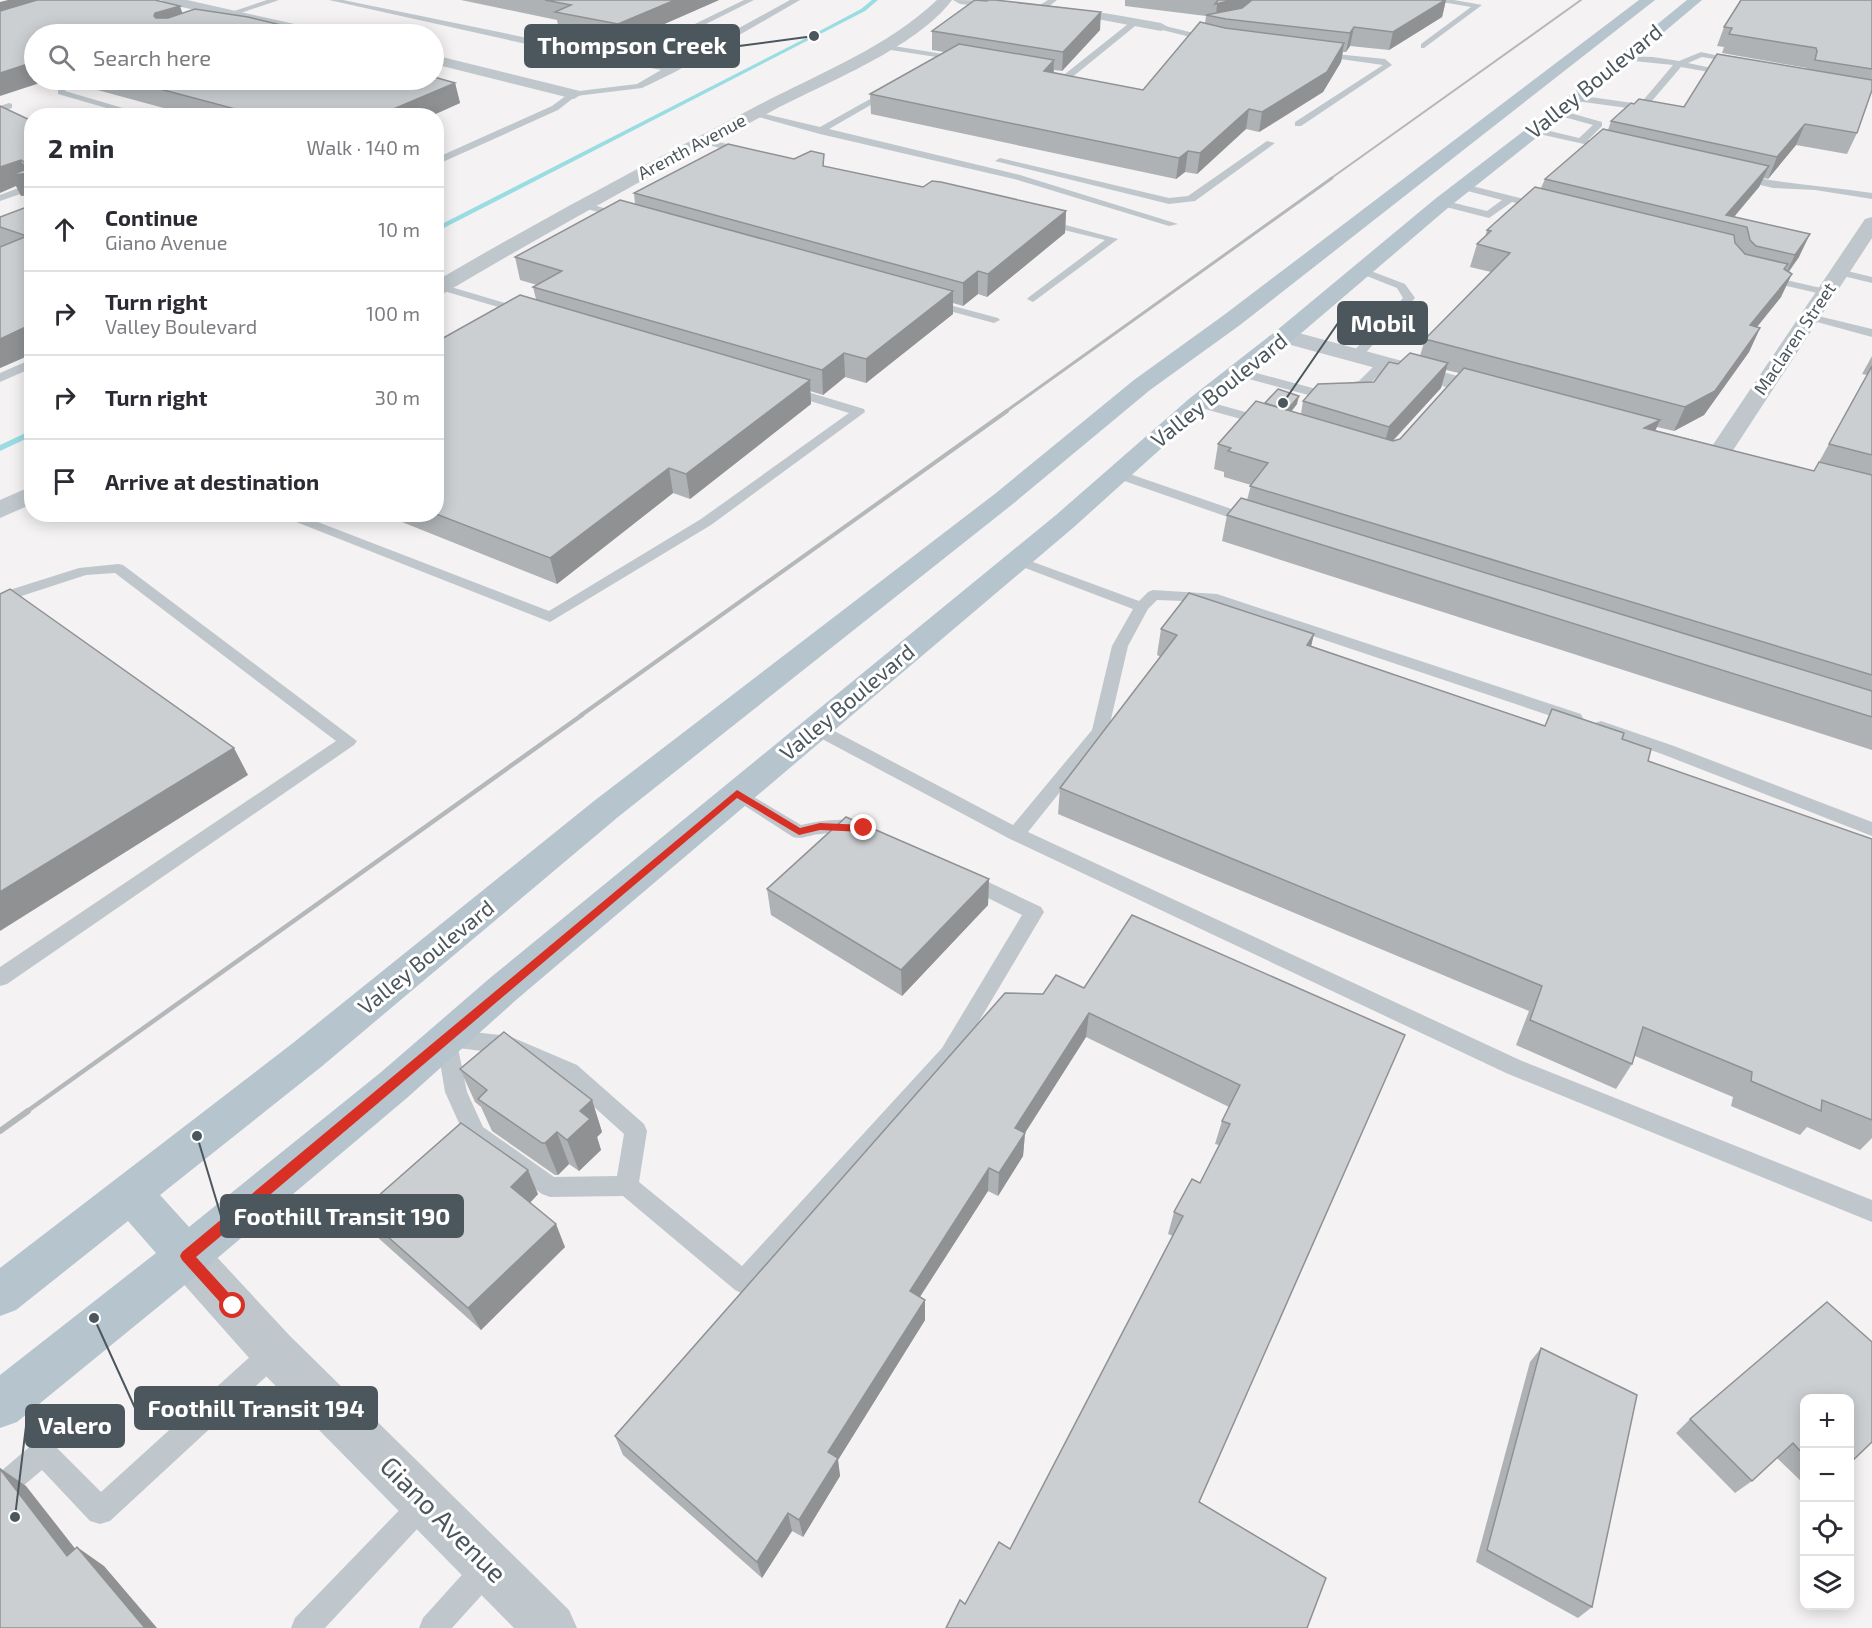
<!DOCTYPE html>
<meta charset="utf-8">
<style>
:root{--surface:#fff;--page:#f2f2f3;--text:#2b2b33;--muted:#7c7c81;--line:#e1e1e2}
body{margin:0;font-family:"Exo 2",sans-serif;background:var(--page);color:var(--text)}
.controls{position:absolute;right:18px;bottom:18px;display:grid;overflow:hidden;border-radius:12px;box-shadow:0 3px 15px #0003}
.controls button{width:54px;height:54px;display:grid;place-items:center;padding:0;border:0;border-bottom:2px solid var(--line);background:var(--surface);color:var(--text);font:30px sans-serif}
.stop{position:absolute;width:18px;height:18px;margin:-14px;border:4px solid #d93025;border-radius:50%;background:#fff}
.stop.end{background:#d93025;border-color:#fff;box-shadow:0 2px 6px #0008}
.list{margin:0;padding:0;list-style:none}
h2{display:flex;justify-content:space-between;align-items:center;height:78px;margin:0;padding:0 24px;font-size:26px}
h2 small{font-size:20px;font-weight:400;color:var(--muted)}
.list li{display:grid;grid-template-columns:39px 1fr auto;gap:18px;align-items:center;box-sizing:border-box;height:84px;padding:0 24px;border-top:2px solid var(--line)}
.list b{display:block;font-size:22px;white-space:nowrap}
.list p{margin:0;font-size:20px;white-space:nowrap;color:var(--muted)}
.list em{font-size:20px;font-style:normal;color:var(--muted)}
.icon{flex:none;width:33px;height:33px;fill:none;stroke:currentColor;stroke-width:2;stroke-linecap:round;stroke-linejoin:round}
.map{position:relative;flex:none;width:1872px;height:1628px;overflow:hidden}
.search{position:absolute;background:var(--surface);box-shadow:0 3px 15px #0003;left:24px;top:24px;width:420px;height:66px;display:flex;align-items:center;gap:15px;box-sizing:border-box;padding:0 21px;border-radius:33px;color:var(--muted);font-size:22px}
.panel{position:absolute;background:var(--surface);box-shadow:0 3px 15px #0003;left:24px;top:108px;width:420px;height:414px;border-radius:24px}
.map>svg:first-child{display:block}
</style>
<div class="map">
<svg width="1872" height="1628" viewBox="0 0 1872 1628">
<rect width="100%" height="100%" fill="#f4f2f2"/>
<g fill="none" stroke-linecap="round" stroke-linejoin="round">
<!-- stream -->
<g fill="#99dde2" fill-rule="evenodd">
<polygon points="872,0 878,0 865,11 436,232 436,227 812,35 861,9"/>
<polygon points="32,430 32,436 0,451 0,445"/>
</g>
<!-- service -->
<g fill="#bfc7cc" fill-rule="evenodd">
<polygon points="267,0 279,0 220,20 213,18"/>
<polygon points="329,0 343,0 625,58 744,0 754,0 634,60 668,67 790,0 800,0 675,72 642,88 576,96 558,110 436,165 436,158 552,106 571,92 637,84 661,70 531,45"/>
<polygon points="1048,0 1057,0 1043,11 1037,11 1037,7"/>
<polygon points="1430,0 1454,0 1482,5 1424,48 1421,48 1421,44 1471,7"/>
<polygon points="1133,20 1140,22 1070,79 1041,73 1045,70 1065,74"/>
<polygon points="1161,25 1214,38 1215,40 1211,42 1158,29 1158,25"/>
<polygon points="881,44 962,57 966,59 962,61 878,48 878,44"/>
<polygon points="1316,52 1385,59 1392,65 1301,126 1295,126 1295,122 1383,65 1319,56 1315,54"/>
<polygon points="1701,52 1742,61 1738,63 1702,57 1688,63 1735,73 1731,76 1681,67 1645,109 1642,110 1576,101 1572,98 1576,95 1640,104 1673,65 1624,60 1621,60 1621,56 1653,57 1679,61"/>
<polygon points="58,80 66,80 65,91 150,116 134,116 58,94"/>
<polygon points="888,89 895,91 829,129 1020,175 1178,224 1169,226 1014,179 820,134 748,114 753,111 820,127"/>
<polygon points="9,103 12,104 12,108 0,112 0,106"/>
<polygon points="1556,109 1602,122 1602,126 1588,140 1611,146 1611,150 1530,132 1530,128 1533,127 1579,138 1593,125 1553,114 1553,110"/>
<polygon points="703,138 751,150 753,152 748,155 700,143 698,141"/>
<polygon points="1267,141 1275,143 1195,201 1169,204 995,161 1000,158 1169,198 1188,196"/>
<path d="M1738,174c44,10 89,12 134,19v6l-57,-9 -42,-2 -38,-9 -2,-2z"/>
<polygon points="32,183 32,190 0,201 0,195"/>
<polygon points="1464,184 1548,205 1549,207 1544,210 1512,202 1489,218 1438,205 1438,201 1442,200 1487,211 1502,200 1460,189 1459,187"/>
<polygon points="579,203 587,203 630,216 625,219 579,207"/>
<polygon points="1043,219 1118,239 1033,302 1027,299 1029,297 1105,240 1039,224 1039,220"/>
<polygon points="1363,268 1405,284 1415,298 1360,359 1356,360 1350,356 1352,353 1403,298 1397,288 1359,273 1357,271"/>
<polygon points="1839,269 1872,277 1872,283 1835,274 1835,270"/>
<polygon points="1764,275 1830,290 1832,292 1826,295 1760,280 1758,278"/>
<polygon points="441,284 529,310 531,312 525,315 437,289 437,285"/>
<polygon points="931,300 998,318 1000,320 994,323 927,305 925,303"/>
<polygon points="1810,314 1872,329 1872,337 1806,319 1806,315"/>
<polygon points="32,359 32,368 0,382 0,373"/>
<polygon points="1384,359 1390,363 1367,387 1316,397 1234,375 1232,372 1238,368 1316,389 1359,381 1380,360"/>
<polygon points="788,386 864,409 865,412 711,525 550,622 276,514 297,514 549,611 701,519 849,413 784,393 782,390"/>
<polygon points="1198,399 1271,419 1272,422 1266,426 1194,406 1192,403"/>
<polygon points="1118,470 1255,517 1257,520 1250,524 1245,523 1113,477 1111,474"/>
<polygon points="1017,556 1139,601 1148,592 1153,590 1217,594 1581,714 1583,718 1581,722 1569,722 1211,602 1157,600 1148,609 1128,646 1108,732 1028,832 1522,1061 1872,1200 1872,1222 1506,1073 1010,839 809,732 807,728 809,724 821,724 1013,825 1092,730 1112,646 1133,609 1012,563 1010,560"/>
<polygon points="118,564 123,565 357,741 354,745 7,984 0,986 0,967 336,741 115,573 86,575 0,603 0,593 79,568"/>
<polygon points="1601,721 1674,746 1872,822 1872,836 1662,754 1595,731 1593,727 1595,723"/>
<path d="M737,787l64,38c20,-5 44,-8 63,-2l3,5 -3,5c-14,4 -29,-1 -43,1 -10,0 -18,6 -28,3l-62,-40 -3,-4 3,-4z"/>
<path d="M967,872l74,35 3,5 -88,148 -205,230 -8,4 -8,-4 -112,-94 -73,1 -8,-3 -75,-53 -22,-49 -9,-54 3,-6 7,-3 63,7 68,29 67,59 3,7 -8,51 103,84 200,-218 80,-133 -62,-31 -2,-5 2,-5zM458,1048l49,6 54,23 63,57 -7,42 -63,1 -71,-50 -16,-35z"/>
<polygon points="274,1340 283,1343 286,1352 283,1361 110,1521 100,1524 90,1521 42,1470 9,1498 0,1502 0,1472 34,1443 43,1439 52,1443 101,1492 265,1343"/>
<polygon points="423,1491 432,1495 436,1504 432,1513 325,1628 291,1628 295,1618 414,1495"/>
<polygon points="488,1553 498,1557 502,1567 498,1577 452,1628 419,1628 423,1618 478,1557"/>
</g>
<!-- minor -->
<g fill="#bfc7cc" fill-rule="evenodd">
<polygon points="161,0 187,0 321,30 328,34 304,34 168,4"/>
<path d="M953,0c70,0 139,10 208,23l7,4 -7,4 -64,-12 -137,-15z"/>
<polygon points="434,55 580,91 582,94 574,99 434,64"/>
<polygon points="1872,217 1872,238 1730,455 1727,460 1718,462 1709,460 1706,455 1865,219"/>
<polygon points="1284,329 1502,388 1506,393 1502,398 1494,400 1276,341 1273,336 1276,331"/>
<polygon points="187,1235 202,1241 290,1336 569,1610 577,1628 514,1628 258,1368 172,1271 165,1256 172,1241"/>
</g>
<!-- tertiary -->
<g fill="#bfc7cc" fill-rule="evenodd">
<path d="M937,0h15c-36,48 -125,82 -178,110 -111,59 -222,119 -331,184l-7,2v-15c104,-61 210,-117 317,-173 62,-33 132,-59 184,-108z"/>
<polygon points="32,486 32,504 0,518 0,500"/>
</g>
<!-- primary -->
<polygon fill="#b5c4cd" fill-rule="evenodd" points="1639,0 1655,0 1240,325 1150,390 1014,503 618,817 321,1067 160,1195 189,1227 380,1073 490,978 1056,515 1190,398 1276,331 1435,199 1563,101 1687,0 1702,0 1575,107 1449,207 1292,341 1206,408 1074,527 516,1000 408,1097 202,1271 17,1422 0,1428 0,1375 156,1253 128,1221 16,1310 0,1316 0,1268 293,1043 594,801 996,493 1134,380 1224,315"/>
<!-- rail-far4 -->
<polyline stroke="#b5b8bb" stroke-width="2" points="1330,179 1581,0"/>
<!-- rail-far3 -->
<polyline stroke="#b5b8bb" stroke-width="3" points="1005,412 1332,178"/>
<!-- rail-far2 -->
<polyline stroke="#b5b8bb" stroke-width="4" points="580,716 1007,411"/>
<!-- rail-far1 -->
<polyline stroke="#b5b8bb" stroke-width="4.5" points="26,1112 582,715"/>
<!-- rail -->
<polyline stroke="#b5b8bb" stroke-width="6" points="0,1131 28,1111"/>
</g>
<!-- wall -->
<g fill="#afb2b5" fill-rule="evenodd">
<polygon points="461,0 719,0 621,43 559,31 557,20"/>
<polygon points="1125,0 1446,0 1442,17 1389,50 1350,46 1346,52 1343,52 1341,62 1323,92 1259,132 1246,129 1197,174 1185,172 1176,179 871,114 870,94 944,52 932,50 932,31 1100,30 1062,71 1054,70 1054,73 1143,90 1205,23 1206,16 1125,6"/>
<path d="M1872,0v90l-15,43 -10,21 -51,-9 -28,34 -4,-1 -5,9 -25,29 65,41 -10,15 -8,25 -24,30 3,1 -11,24 -45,63 -30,16 -17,-4 -2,3 159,41 53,-96 -5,-1 10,-18v394l-650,-209 5,-26 20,-15 4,-15 -27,-8v-5l-10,-3 4,-25 47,-41 32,1 -5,7 9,3 2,-13 71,-19 24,-18 22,-8 5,-17 66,-67 -21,-5 7,-23 8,-7 2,-7 54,-42 4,-9 63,-49 3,-9 73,-14 124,-38 -1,-1 -85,-15 2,-6 -7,-1 7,-19zM1446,370l13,3 -59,66 -7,2 48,-53z"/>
<polygon points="67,80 434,80 455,83 460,103 431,116 193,116 68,82"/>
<polygon points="825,167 923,187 1066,211 1065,233 987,297 978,294 963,306 953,303 953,314 866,383 845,377 823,395 810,391 811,404 690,499 673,493 557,584 382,514 436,514 436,342 536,299 533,287 537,285 520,280 515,257 635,204 634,193"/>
<polygon points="32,205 32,354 0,368 2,247 0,246 0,217"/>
<polygon points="1161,629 1311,646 1545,726 1622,739 1648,761 1872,839 1872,1138 1860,1150 1807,1127 1800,1135 1731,1106 1733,1097 1635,1056 1632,1064 1616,1089 1516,1045 1529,1011 1058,814 1060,788 1161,657 1157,655"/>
<polygon points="989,879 988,905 902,996 771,915 767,889"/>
<polygon points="1084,988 1405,1035 1199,1502 965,1604 1010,1549 1173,1236 1168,1234 1174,1212 1200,1183 1219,1145 1215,1144 1222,1121 1229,1107 1086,1037 1025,1133 1023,1156 998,1196 988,1191 920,1297 925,1320 838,1460 840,1476 803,1537 792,1531 762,1578 623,1455 615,1436 1043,994"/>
<polygon points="460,1069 592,1100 602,1132 597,1137 601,1150 579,1171 569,1164 558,1175 555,1175 492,1131 481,1107 475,1102"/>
<polygon points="538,1194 530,1203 565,1247 481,1330 375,1235 360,1212"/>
<polygon points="1541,1348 1592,1607 1578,1618 1476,1562 1530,1362"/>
<polygon points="1804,1398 1804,1484 1777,1458 1752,1481 1735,1493 1676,1433 1690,1419"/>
</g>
<!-- shaded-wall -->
<g fill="#8f9193">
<polygon points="8,0 77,0 0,23 0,2"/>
<polygon points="675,0 719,0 621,43 618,24"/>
<polygon points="1233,0 1253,0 1232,18 1216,17 1217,4"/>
<polygon points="1445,0 1446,0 1442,17 1389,50 1393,32"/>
<polygon points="180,6 186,24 161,34 154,16 155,13"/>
<polygon points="1101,12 1100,30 1062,71 1063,52"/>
<polygon points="1354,27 1350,46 1346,52 1350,33"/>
<polygon points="1344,43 1341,62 1323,92 1259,132 1262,112"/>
<polygon points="1054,60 1053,80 1044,71"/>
<polygon points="34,62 34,80 49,80 0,96 0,73"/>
<polygon points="455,83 460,103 431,116 377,116"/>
<polygon points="1249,109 1246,129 1197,174 1200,153"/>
<polygon points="1805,124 1796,145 1768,179 1777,157"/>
<polygon points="1188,151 1185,172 1176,179 1179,158"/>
<polygon points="21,160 28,173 32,173 32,195 21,196 16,186 0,193 0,167"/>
<polygon points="1769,166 1759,187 1729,223 1726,215"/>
<polygon points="1066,211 1065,233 987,297 988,274"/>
<polygon points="1810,234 1799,257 1784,277 1795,255"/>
<polygon points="978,271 978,294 963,306 963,283"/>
<polygon points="1792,274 1781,297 1739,349 1750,325"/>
<polygon points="953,291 953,314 866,383 866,359"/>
<polygon points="32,324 32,354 0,368 0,339"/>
<polygon points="1760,328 1749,352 1704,415 1674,431 1685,407"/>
<polygon points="844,353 845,377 823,395 822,370"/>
<polygon points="1448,363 1441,388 1382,452 1389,427"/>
<polygon points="810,380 811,404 690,499 686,474"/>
<polygon points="1299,396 1297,404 1282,422 1284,414"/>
<polygon points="1660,420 1649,445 1644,428"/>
<polygon points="669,468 673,493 557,584 550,558"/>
<polygon points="1314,634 1308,660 1307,645"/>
<polygon points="234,748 248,775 0,931 0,892"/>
<polygon points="989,879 988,905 902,996 901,970"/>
<polygon points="1089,1013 1086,1037 1021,1139 1025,1133 1023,1156 998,1196 999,1173 1015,1128"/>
<polygon points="592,1100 602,1132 597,1137 601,1150 579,1171 567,1140 580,1111"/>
<polygon points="557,1132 569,1164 558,1175 545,1143"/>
<polygon points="989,1168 988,1191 910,1312 910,1291"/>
<polygon points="528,1170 538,1194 522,1211 511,1187"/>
<polygon points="556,1224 565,1247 481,1330 468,1308"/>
<polygon points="925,1300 925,1320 838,1460 840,1476 803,1537 799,1520 828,1452"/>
<polygon points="0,1468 26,1486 95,1574 67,1556 0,1469"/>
<polygon points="788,1513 792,1531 762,1578 757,1562"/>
<polygon points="77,1547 104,1566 157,1628 145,1628"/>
</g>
<!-- building -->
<g fill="#cccfd2" stroke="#8f9193" stroke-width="1.5">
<polygon points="37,0 155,0 180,6 155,13 154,16 156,18 168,18 195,9 248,17 318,34 34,34 34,62 0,73 0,11"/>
<polygon points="545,0 675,0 618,24 555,12 571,5"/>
<polygon points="975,0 987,1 988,0 995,0 1101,12 1063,52 932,31"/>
<polygon points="1218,0 1233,0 1215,4"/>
<polygon points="1252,0 1445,0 1393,32 1354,27 1350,33 1226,19 1206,15 1242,8"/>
<polygon points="1741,0 1872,0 1872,69 1815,60 1817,51 1816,48 1729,34 1732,28 1724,27"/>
<polygon points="1200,22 1225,28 1344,43 1327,72 1262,112 1249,109 1200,153 1188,151 1179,158 870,94 959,44 1054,60 1044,71 1143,90"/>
<polygon points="1717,54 1872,80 1872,90 1857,133 1805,124 1777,157 1611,121 1631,103 1634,104 1639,99 1684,107"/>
<polygon points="434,77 455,83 377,116 262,116 126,80 434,80"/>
<polygon points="0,106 32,121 32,173 11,175 24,170 24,162 21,160 0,167"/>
<polygon points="1603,129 1769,166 1726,215 1810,234 1795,255 1756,246 1750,240 1747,227 1545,179"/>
<polygon points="728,144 794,159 811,151 824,154 823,166 923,187 932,181 941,182 1066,211 988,274 978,271 963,283 634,193"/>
<polygon points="1535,187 1734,235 1735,243 1745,254 1788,264 1784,269 1792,274 1750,325 1760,328 1715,391 1685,407 1425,339 1510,253 1477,244 1491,231 1487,230"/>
<polygon points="620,200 953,291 866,359 844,353 822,370 533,287 562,271 515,257"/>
<polygon points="32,205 32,324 0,339 0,247 27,236 0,227 0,217"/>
<polygon points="520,295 810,380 686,474 669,468 550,558 436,514 436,342"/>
<polygon points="1410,353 1448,363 1389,427 1303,401 1318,384 1374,382 1389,362 1398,364"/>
<polygon points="1872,366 1872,455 1829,444"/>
<polygon points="1464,368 1660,420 1644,428 1814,471 1819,462 1872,475 1872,675 1250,486 1268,463 1228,451 1231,448 1218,444 1256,401 1393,441 1400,439"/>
<polygon points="1278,389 1299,396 1287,410 1265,403"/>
<polygon points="1241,498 1872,691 1872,717 1227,515"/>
<polygon points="10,589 234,748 0,892 0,594"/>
<polygon points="1189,593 1314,634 1307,645 1545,726 1552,709 1624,733 1622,739 1651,749 1648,761 1872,839 1872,1120 1822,1100 1821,1111 1751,1081 1752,1072 1643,1027 1632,1064 1530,1020 1542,986 1060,788 1177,635 1161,629"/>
<polygon points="846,817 989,879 901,970 767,889"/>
<polygon points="1132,915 1405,1035 1199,1502 1326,1578 1307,1628 946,1628 960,1600 965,1604 999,1542 1010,1549 1183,1216 1174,1212 1192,1179 1200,1183 1230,1124 1222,1121 1240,1085 1089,1013 1015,1128 1025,1133 999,1173 989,1168 910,1291 925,1300 828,1452 838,1458 799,1520 788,1513 757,1562 615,1436 1005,993 1043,994 1056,975 1084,988"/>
<polygon points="504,1032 592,1100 580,1111 590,1119 567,1140 557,1132 545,1143 542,1143 478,1099 487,1090 460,1069"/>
<polygon points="461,1123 528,1170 511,1187 556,1224 468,1308 360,1212"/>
<polygon points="1827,1302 1872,1342 1872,1442 1850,1463 1850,1398 1804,1398 1804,1455 1793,1443 1752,1481 1690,1419"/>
<polygon points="1541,1348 1637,1395 1592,1607 1487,1550"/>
<polygon points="0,1469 67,1556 77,1547 145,1628 0,1628"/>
</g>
<!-- route -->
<path fill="#d93025" d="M737,790l63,38 20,-5 44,2 5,3 -5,4 -44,-2 -21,5 -62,-37c-181,153 -360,307 -541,459l41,45 2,4 -2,5 -4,2 -5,-2 -46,-51 -2,-4 2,-4z"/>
<g text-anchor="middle" stroke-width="6" stroke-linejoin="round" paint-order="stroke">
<!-- far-street labels -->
<g font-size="18" fill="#4c575d" stroke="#fff">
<text transform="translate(692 147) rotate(-28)" y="6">Arenth Avenue</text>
<text transform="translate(1795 339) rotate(-56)" y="6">Maclaren Street</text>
</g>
<!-- street labels -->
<g font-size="22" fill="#4c575d" stroke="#fff">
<text transform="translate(1594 81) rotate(-39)" y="8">Valley Boulevard</text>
<text transform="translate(1219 390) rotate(-39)" y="8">Valley Boulevard</text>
<text transform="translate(847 702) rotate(-40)" y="8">Valley Boulevard</text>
<text transform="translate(426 957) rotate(-39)" y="8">Valley Boulevard</text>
</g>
<!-- near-street labels -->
<g font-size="27" fill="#4c575d" stroke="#fff">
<text transform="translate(443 1520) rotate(45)" y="9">Giano Avenue</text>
</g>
</g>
<!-- callouts -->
<path fill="none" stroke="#4c575d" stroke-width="2" d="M814 36L739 46M1283 403L1338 323M197 1136L221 1216M94 1318L135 1408M15 1517L26 1426"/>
<g fill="#4c575d" stroke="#fff" stroke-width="2">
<circle cx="814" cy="36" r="6"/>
<circle cx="1283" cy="403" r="6"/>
<circle cx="197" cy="1136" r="6"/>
<circle cx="94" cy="1318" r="6"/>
<circle cx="15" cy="1517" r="6"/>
</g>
<g fill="#4c575d" stroke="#4c575d" stroke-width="2">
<rect x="525" y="25" width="214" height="42" rx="6"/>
<rect x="1338" y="302" width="89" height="42" rx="6"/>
<rect x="221" y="1195" width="242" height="42" rx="6"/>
<rect x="135" y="1387" width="242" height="42" rx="6"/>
<rect x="26" y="1405" width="98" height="42" rx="6"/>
</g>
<g font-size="24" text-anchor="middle" font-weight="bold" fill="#fff">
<text x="632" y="54">Thompson Creek</text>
<text x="1383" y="332">Mobil</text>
<text x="342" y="1225">Foothill Transit 190</text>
<text x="256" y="1417">Foothill Transit 194</text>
<text x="75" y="1434">Valero</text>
</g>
</svg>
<div class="controls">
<button>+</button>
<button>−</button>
<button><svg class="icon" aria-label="locate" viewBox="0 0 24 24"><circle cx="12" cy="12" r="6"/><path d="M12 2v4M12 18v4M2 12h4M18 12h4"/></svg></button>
<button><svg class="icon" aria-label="layers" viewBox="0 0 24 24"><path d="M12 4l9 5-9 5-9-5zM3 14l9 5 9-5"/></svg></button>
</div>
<div class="stop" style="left:233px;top:1306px"></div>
<div class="stop end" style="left:864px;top:828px"></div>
<div class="search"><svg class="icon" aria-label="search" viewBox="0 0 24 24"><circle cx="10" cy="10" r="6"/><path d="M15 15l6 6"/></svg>Search here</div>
<section class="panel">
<h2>2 min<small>Walk · 140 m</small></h2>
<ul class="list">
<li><svg class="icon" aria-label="ahead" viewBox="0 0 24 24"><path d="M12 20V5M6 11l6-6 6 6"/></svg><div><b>Continue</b><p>Giano Avenue</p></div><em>10 m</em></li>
<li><svg class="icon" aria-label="right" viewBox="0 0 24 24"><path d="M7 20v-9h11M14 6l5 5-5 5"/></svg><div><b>Turn right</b><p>Valley Boulevard</p></div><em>100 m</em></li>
<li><svg class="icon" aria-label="right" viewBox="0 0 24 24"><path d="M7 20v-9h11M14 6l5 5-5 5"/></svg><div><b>Turn right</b></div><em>30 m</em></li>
<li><svg class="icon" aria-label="arrive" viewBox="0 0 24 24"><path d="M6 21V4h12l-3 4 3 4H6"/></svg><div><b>Arrive at destination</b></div></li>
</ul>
</section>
</div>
